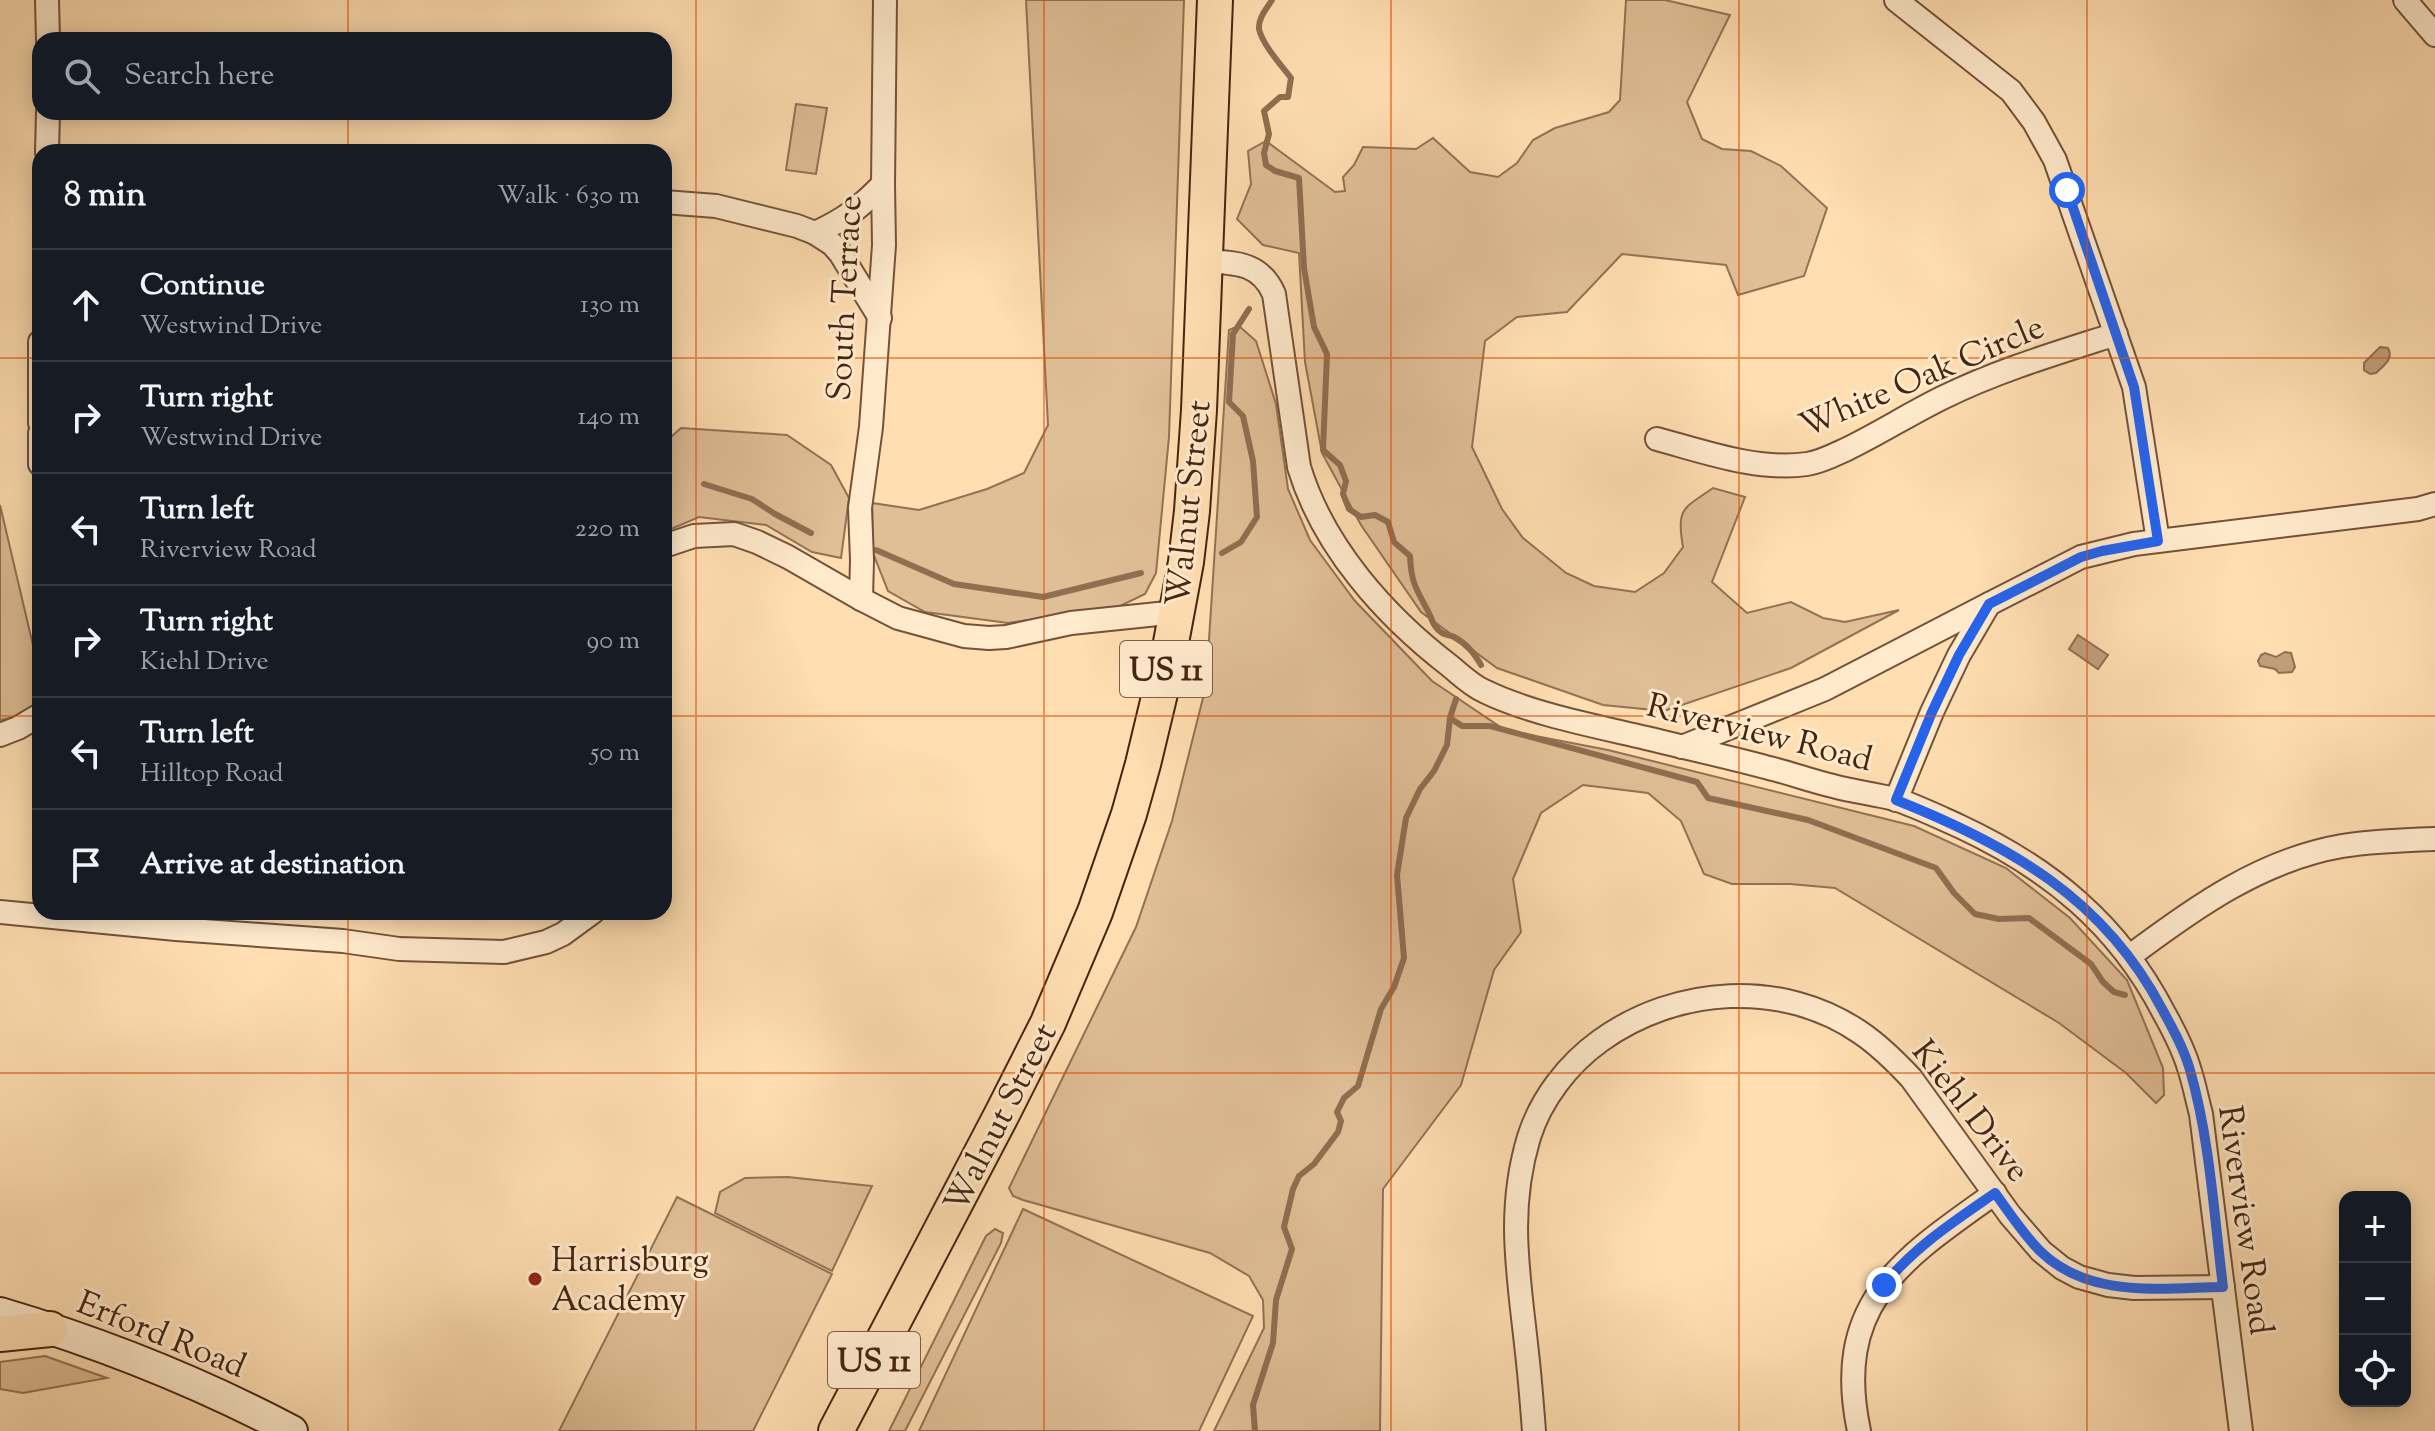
<!DOCTYPE html>
<meta charset="utf-8">
<style>
:root{--surface:#171b24;--page:#242831;--text:#f1f3f6;--muted:#9ea1a6;--line:#363941}
body{margin:0;font-family:"Sorts Mill Goudy",serif;background:var(--page);color:var(--text)}
.controls{position:absolute;right:24px;bottom:24px;display:grid;overflow:hidden;border-radius:16px;box-shadow:0 4px 20px #0003}
.controls button{width:72px;height:72px;display:grid;place-items:center;padding:0;border:0;border-bottom:2px solid var(--line);background:var(--surface);color:var(--text);font:40px sans-serif}
.stop{position:absolute;width:24px;height:24px;margin:-18px;border:6px solid #2563eb;border-radius:50%;background:#fff}
.stop.end{background:#2563eb;border-color:#fff;box-shadow:0 2px 8px #0008}
.list{margin:0;padding:0;list-style:none}
h2{display:flex;justify-content:space-between;align-items:center;height:104px;margin:0;padding:0 32px;font-size:34px}
h2 small{font-size:26px;font-weight:400;color:var(--muted)}
.list li{display:grid;grid-template-columns:52px 1fr auto;gap:24px;align-items:center;box-sizing:border-box;height:112px;padding:0 32px;border-top:2px solid var(--line)}
.list b{display:block;font-size:30px;white-space:nowrap}
.list p{margin:0;font-size:26px;white-space:nowrap;color:var(--muted)}
.list em{font-size:26px;font-style:normal;color:var(--muted)}
.icon{flex:none;width:44px;height:44px;fill:none;stroke:currentColor;stroke-width:2;stroke-linecap:round;stroke-linejoin:round}
.map{position:relative;flex:none;width:2435px;height:1431px;overflow:hidden}
.search{position:absolute;background:var(--surface);box-shadow:0 4px 20px #0003;left:32px;top:32px;width:640px;height:88px;display:flex;align-items:center;gap:20px;box-sizing:border-box;padding:0 28px;border-radius:24px;color:var(--muted);font-size:30px}
.panel{position:absolute;background:var(--surface);box-shadow:0 4px 20px #0003;left:32px;top:144px;width:640px;height:776px;border-radius:24px}
.map>svg:first-child{display:block}
</style>
<div class="map">
<svg width="2435" height="1431" viewBox="0 0 2435 1431">
<rect width="100%" height="100%" fill="#ffdeb1"/>
<filter id="stains"><feTurbulence type="fractalNoise" baseFrequency=".0025" numOctaves="4"/><feColorMatrix values="0 0 0 0 .2 0 0 0 0 .09 0 0 0 0 .02 0 0 0 .5 -.17"/></filter>
<radialGradient id="worn" r=".72"><stop offset=".6" stop-color="#630" stop-opacity="0"/><stop offset="1" stop-color="#630" stop-opacity=".3"/></radialGradient>
<!-- green -->
<g fill="#e0be96" stroke="#937154" stroke-width="2">
<polygon points="1026,0 1184,0 1169,437 1156,573 1145,594 1118,607 1008,623 925,612 888,591 873,553 872,503 919,510 987,489 1024,473 1048,425"/>
<path d="M1626,0h39l65,15 -43,87 15,37 20,10 29,2 30,15 46,42 -23,68 -66,19 -12,-30 -104,-11 -55,58 -50,5 -32,24 -13,106 30,62 21,29 43,35 28,13 41,6 29,-19 19,-26c-7,-39 0,-38 30,-59l32,9 -33,85 35,31 44,-11 32,16 22,4 54,-12 -108,58 -127,43 -61,-6 -106,-37 -76,-56 -60,-87 -39,-72 -17,-91 -6,-109 -36,-8 -26,-26 14,-35 -3,-33 18,-10 69,51 10,-1 -2,-14 11,-12 9,-18 53,2 17,-11 37,34 28,5 19,-14 16,-23 22,-12 54,-16 11,-12z"/>
<polygon points="796,104 827,108 816,174 786,170"/>
<polygon points="1239,326 1256,341 1276,404 1288,489 1310,540 1355,601 1432,681 1505,730 1608,750 1914,826 2006,868 2070,918 2127,980 2163,1068 2164,1095 2156,1103 2126,1073 2059,1023 1835,888 1790,884 1732,884 1704,874 1681,821 1648,793 1583,785 1541,813 1513,879 1521,932 1494,970 1461,1085 1383,1189 1380,1431 1214,1431 1264,1328 1263,1300 1249,1276 1210,1253 1023,1200 1013,1196 1009,1188 1136,927 1172,821 1206,686 1229,330"/>
<polygon points="681,428 787,435 831,465 849,498 841,558 812,552 766,525 699,517 664,532 664,443"/>
<polygon points="0,505 40,675 40,702 15,717 0,720"/>
<polygon points="788,1177 872,1186 832,1271 715,1213 720,1192 745,1178"/>
<polygon points="677,1197 832,1274 753,1431 559,1431"/>
<polygon points="1023,1209 1253,1316 1199,1431 919,1431"/>
<polygon points="995,1229 1003,1233 1001,1243 905,1431 889,1431 986,1236"/>
<polygon points="45,1356 107,1378 23,1393 0,1389 0,1362"/>
</g>
<!-- water -->
<g fill="#c09f7b" stroke="#8f6e51" stroke-width="2">
<path d="M2380,347l8,1c6,11 -4,17 -12,25l-6,1 -6,-4v-7z"/>
<polygon points="2078,635 2108,655 2098,669 2069,649"/>
<polygon points="2285,652 2291,653 2295,667 2292,672 2279,673 2275,669 2260,666 2258,661 2261,655 2265,653 2276,657"/>
</g>
<g fill="none" stroke-linecap="round" stroke-linejoin="round">
<!-- stream -->
<g stroke="#8f6e51" stroke-width="6">
<path d="M1272,0c-5,8 -14,18 -13,29 3,15 23,37 32,49l-3,19h-8l-16,14 5,23 -5,19 2,12 9,6 24,7 5,90 10,59 13,27 -4,96 17,15 6,16 -3,13 6,15 12,8 14,-2 13,7 6,20 16,14c1,26 6,33 18,55 4,8 5,16 14,22 3,2 8,2 12,4 13,7 20,16 27,28"/>
<polyline points="704,484 752,499 775,514 811,533"/>
<polyline points="876,550 954,584 1043,597 1141,573"/>
<polyline points="1222,553 1241,542 1257,517 1253,461 1243,416 1229,402 1233,334 1249,309"/>
<polyline points="1450,718 1462,726 1490,726 1697,782 1708,798 1808,820 1936,868 1954,893 1975,914 1999,919 2029,918 2091,964 2103,982 2114,992 2125,995"/>
<polyline points="1255,1431 1253,1405 1273,1343 1276,1300 1292,1249 1284,1227 1293,1189 1299,1176 1314,1164 1338,1132 1341,1121 1337,1112 1344,1098 1358,1086 1381,1009 1394,987 1404,958 1397,875 1406,818 1420,789 1434,771 1447,745 1450,718 1456,699"/>
</g>
<defs>
<g id="minor">
<polyline points="47,0 48,40"/>
<polyline points="1896,0 2011,91 2034,122 2055,160 2134,387 2158,541"/>
<polyline points="2405,0 2435,35"/>
<polyline points="47,152 48,112"/>
<path d="M664,202l52,4 81,20 18,7c29,-13 46,-26 68,-49"/>
<polyline points="815,233 832,244 840,253 880,318"/>
<path d="M1205,261c30,2 55,1 69,33l25,173c24,80 86,149 151,199 11,9 21,19 34,25 47,23 111,35 162,47 41,10 82,19 123,30 21,5 42,13 64,18 21,6 44,8 65,14 20,7 41,17 61,26 90,42 159,98 205,187 10,18 19,35 25,55 5,15 8,31 12,46l40,317"/>
<polyline points="40,342 40,423"/>
<polyline points="40,433 40,464"/>
<path d="M1657,439c48,13 100,32 150,25 14,-2 27,-9 40,-15 33,-16 64,-36 97,-52 55,-27 113,-44 172,-63"/>
<polyline points="664,546 694,536 734,534 757,542 788,557 861,599 898,618 964,636 989,638 1006,637 1071,623 1177,612"/>
<polyline points="861,599 862,560 860,508 871,427 884,245 883,184 885,0"/>
<polyline points="0,735 18,728 40,715"/>
<polyline points="1682,747 1825,689 1989,604"/>
<polyline points="1896,800 1932,712 1959,655 1989,604 2081,557 2134,544 2418,509 2435,504"/>
<polyline points="0,912 176,929 343,941 399,949 504,952 546,942 563,934 593,912"/>
<path d="M2130,956c64,-48 131,-96 212,-110 31,-5 62,-6 93,-7"/>
<path d="M1534,1431c-2,-26 -4,-52 -7,-78 -8,-77 -21,-140 2,-216 12,-38 39,-73 71,-96 76,-55 183,-62 261,-8 19,13 35,29 50,45l99,137 31,36 21,17 17,9 29,8 26,3 89,-1"/>
<path d="M1859,1431c-27,-128 43,-172 136,-238"/>
</g>
<path id="secondary" d="M0,1313c101,30 199,69 292,118"/>
<g id="primary">
<polyline points="0,1334 50,1329"/>
<polyline points="836,1431 1002,1114 1048,1023 1095,912 1129,814 1143,764 1167,664 1186,562 1192,511 1199,410 1215,0"/>
</g>
</defs>
<!-- minor casing -->
<use href="#minor" stroke="#745239" stroke-width="26"/>
<!-- secondary casing -->
<use href="#secondary" stroke="#462411" stroke-width="34"/>
<!-- primary casing -->
<use href="#primary" stroke="#462411" stroke-width="38"/>
<!-- minor -->
<use href="#minor" stroke="#ffeacc" stroke-width="22"/>
<!-- secondary -->
<use href="#secondary" stroke="#ffeacc" stroke-width="30"/>
<!-- primary -->
<use href="#primary" stroke="#ffdeb1" stroke-width="34"/>
</g>
<g fill="none" stroke-linecap="round" stroke-linejoin="round">
<!-- route -->
<path stroke="#2563eb" stroke-width="10" d="M1884,1285c30,-38 72,-65 111,-92 14,19 28,41 45,58 49,48 121,37 183,36 -9,-72 -13,-147 -33,-217 -6,-21 -17,-41 -28,-61 -58,-111 -153,-164 -266,-209l36,-88 27,-57 30,-51 92,-47 21,-6 56,-10 -24,-154 -67,-197"/>
</g>
<!-- grid -->
<path fill="none" stroke="#d8540c" stroke-width="2" stroke-opacity="0.55" d="M348,0v40M696,0v1431M1044,0v1431M1391,0v1431M1739,0v1431M2087,0v1431M348,112v40M0,358h40M664,358h1771M0,716h40M664,716h1771M348,912v519M0,1073h2435"/>
<!-- markers -->
<circle fill="#8f2418" stroke="#ffeacc" stroke-width="3" cx="535" cy="1279" r="8"/>
<g text-anchor="middle" stroke-width="6" stroke-linejoin="round" paint-order="stroke">
<!-- shield labels -->
<g fill="#ffeacc" stroke="#7e5f49" stroke-width="2">
<rect x="1120" y="641" width="92" height="56" rx="6"/>
<rect x="828" y="1332" width="92" height="56" rx="6"/>
</g>
<g font-size="32" font-weight="bold" fill="#462411">
<text x="1166" y="680">US 11</text>
<text x="874" y="1371">US 11</text>
</g>
<!-- street labels -->
<g font-size="34" fill="#462411" stroke="#ffeacc">
<text transform="translate(843 298) rotate(-87)" y="12">South Terrace</text>
<text transform="translate(1921 375) rotate(-23)" y="12">White Oak Circle</text>
<text transform="translate(1187 503) rotate(-84)" y="12">Walnut Street</text>
<text transform="translate(1760 731) rotate(14)" y="12">Riverview Road</text>
<text transform="translate(1972 1110) rotate(52)" y="12">Kiehl Drive</text>
<text transform="translate(999 1117) rotate(-63)" y="12">Walnut Street</text>
<text transform="translate(2247 1220) rotate(82)" y="12">Riverview Road</text>
<text transform="translate(162 1333) rotate(22)" y="12">Erford Road</text>
</g>
<!-- poi labels -->
<g font-size="34" fill="#462411" stroke="#ffeacc" text-anchor="start">
<text x="551" y="1271">Harrisburg<tspan x="551" dy="39">Academy</tspan></text>
</g>
</g>
<rect width="100%" height="100%" filter="url(#stains)"/>
<rect width="100%" height="100%" fill="url(#worn)"/>
</svg>
<div class="controls">
<button>+</button>
<button>−</button>
<button><svg class="icon" aria-label="locate" viewBox="0 0 24 24"><circle cx="12" cy="12" r="6"/><path d="M12 2v4M12 18v4M2 12h4M18 12h4"/></svg></button>
</div>
<div class="stop" style="left:2067px;top:190px"></div>
<div class="stop end" style="left:1884px;top:1285px"></div>
<div class="search"><svg class="icon" aria-label="search" viewBox="0 0 24 24"><circle cx="10" cy="10" r="6"/><path d="M15 15l6 6"/></svg>Search here</div>
<section class="panel">
<h2>8 min<small>Walk · 630 m</small></h2>
<ul class="list">
<li><svg class="icon" aria-label="ahead" viewBox="0 0 24 24"><path d="M12 20V5M6 11l6-6 6 6"/></svg><div><b>Continue</b><p>Westwind Drive</p></div><em>130 m</em></li>
<li><svg class="icon" aria-label="right" viewBox="0 0 24 24"><path d="M7 20v-9h11M14 6l5 5-5 5"/></svg><div><b>Turn right</b><p>Westwind Drive</p></div><em>140 m</em></li>
<li><svg class="icon" aria-label="left" viewBox="0 0 24 24"><path d="M17 20v-9H6M10 6l-5 5 5 5"/></svg><div><b>Turn left</b><p>Riverview Road</p></div><em>220 m</em></li>
<li><svg class="icon" aria-label="right" viewBox="0 0 24 24"><path d="M7 20v-9h11M14 6l5 5-5 5"/></svg><div><b>Turn right</b><p>Kiehl Drive</p></div><em>90 m</em></li>
<li><svg class="icon" aria-label="left" viewBox="0 0 24 24"><path d="M17 20v-9H6M10 6l-5 5 5 5"/></svg><div><b>Turn left</b><p>Hilltop Road</p></div><em>50 m</em></li>
<li><svg class="icon" aria-label="arrive" viewBox="0 0 24 24"><path d="M6 21V4h12l-3 4 3 4H6"/></svg><div><b>Arrive at destination</b></div></li>
</ul>
</section>
</div>
